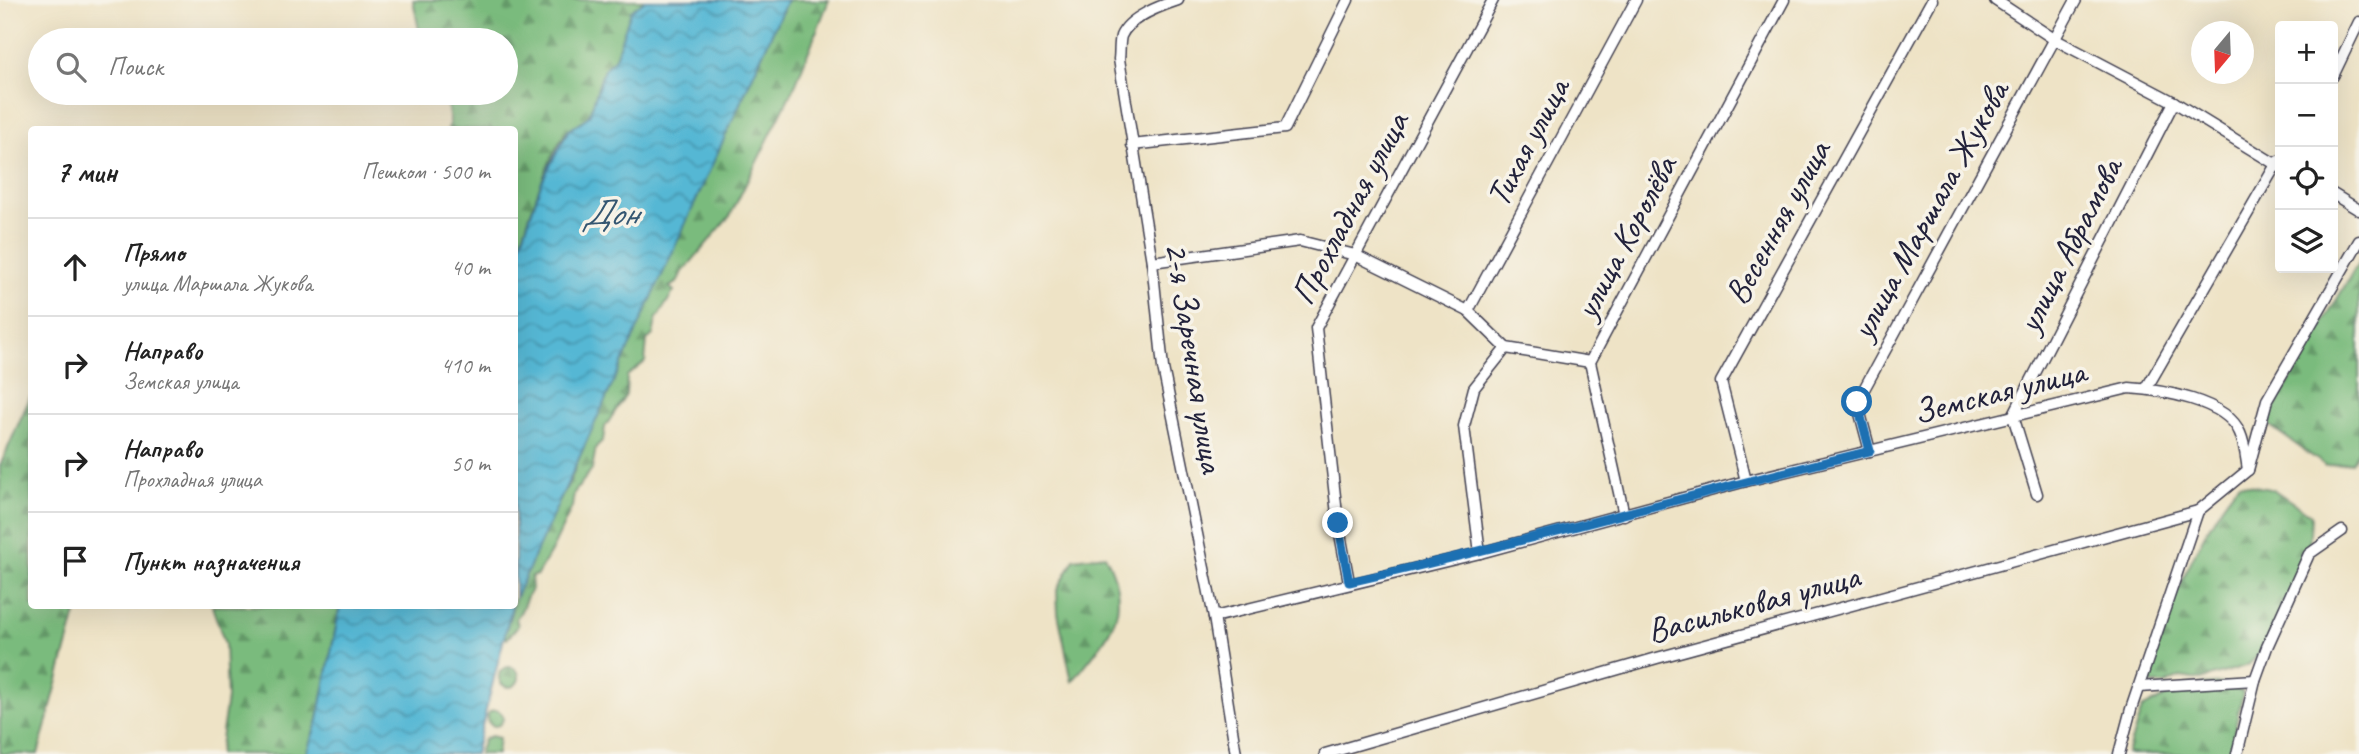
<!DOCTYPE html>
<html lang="ru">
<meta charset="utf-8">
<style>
:root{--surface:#fff;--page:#f2f2f2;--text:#222;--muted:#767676;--line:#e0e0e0}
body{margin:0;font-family:Caveat,sans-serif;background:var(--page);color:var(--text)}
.controls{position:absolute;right:21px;top:21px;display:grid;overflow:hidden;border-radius:7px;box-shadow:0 7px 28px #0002}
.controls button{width:63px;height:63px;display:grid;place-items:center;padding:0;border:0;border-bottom:2px solid var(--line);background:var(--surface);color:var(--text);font:35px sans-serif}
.compass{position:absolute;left:2191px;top:21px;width:63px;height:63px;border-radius:50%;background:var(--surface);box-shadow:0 7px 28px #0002;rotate:199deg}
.stop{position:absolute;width:21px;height:21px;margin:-16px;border:5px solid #1f6fb2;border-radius:50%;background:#fff}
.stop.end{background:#1f6fb2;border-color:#fff;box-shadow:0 2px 7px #0008}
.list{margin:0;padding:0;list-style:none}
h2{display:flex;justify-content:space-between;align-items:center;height:91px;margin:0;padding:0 28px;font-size:30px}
h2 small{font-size:23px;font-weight:400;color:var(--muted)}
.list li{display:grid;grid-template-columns:46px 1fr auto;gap:21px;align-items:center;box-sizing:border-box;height:98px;padding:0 28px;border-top:2px solid var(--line)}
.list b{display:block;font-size:26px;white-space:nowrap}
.list p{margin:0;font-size:23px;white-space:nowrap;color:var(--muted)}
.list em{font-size:23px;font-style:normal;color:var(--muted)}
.icon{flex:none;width:38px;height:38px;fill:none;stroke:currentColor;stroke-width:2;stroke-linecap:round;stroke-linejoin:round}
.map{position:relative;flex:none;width:2359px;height:754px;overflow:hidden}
.search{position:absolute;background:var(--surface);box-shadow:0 7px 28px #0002;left:28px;top:28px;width:490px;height:77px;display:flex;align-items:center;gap:18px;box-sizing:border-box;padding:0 24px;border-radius:38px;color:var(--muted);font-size:26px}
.panel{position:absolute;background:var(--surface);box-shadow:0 7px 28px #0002;left:28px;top:126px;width:490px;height:483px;border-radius:7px}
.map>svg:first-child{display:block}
</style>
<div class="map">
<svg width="2359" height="754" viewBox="0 0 2359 754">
<defs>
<pattern id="forest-firs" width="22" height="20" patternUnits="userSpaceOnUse" patternTransform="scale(1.75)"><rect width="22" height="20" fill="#7abb7d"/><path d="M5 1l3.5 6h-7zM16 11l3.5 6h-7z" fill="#649868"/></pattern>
<pattern id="water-waves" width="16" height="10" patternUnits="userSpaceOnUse" patternTransform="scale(1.75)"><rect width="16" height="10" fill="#55b7d4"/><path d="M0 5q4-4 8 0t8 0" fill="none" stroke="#4694ad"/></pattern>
</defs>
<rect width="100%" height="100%" fill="#f7f3e8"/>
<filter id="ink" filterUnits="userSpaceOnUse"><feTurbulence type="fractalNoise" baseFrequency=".0143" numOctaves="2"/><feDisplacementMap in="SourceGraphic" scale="14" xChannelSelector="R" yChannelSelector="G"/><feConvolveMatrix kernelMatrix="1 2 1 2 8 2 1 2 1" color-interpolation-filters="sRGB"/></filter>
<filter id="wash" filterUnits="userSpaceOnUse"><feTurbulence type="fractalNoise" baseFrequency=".00686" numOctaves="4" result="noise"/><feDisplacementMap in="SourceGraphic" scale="28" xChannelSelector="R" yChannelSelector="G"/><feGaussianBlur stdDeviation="1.57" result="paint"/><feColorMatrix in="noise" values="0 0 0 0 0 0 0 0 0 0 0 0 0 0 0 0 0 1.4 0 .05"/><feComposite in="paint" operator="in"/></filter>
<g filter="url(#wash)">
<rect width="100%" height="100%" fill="#eee3c6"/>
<!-- forest -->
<g fill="url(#forest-firs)" stroke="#4e6e5c" stroke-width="2">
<path d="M413,0h232c-19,14 -20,34 -29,55 -3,9 -12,15 -16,27 -4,11 -4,24 -11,35 -5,8 -16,9 -22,15 -20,22 -42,99 -52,129l-1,-131 -66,-1 2,-8 -5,-28h61v-53h-85z"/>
<path d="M787,0h42l-33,83 -66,133 -49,58 -4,9 -8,4 5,4 -18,29 -3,15 -6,5 -2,22 -18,14 -1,19 -21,32 -2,13 -7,7 -4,22 -18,24 -2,14 -20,43 -15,25 -6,2 1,12c-9,10 -7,20 -16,29l2,8 -11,13 -3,-3 18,-62 49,-95 19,-49z"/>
<polygon points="2359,261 2359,449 2352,462 2326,466 2269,425 2272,412"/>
<polygon points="31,395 32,606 78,606 38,754 0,754 0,466"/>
<path d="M2240,483l34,7 37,25 -2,39 -42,93 -19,18 -48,15 -20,-3 -15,7h-15c4,-50 55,-166 90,-201z"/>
<path d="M1105,555c31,59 2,81 -33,127l-14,-69 -1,-23 17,-31z"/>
<polygon points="212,606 340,606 318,720 306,754 219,754 227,698 225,644"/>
<circle cx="509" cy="677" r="10"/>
<polygon points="2224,683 2243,692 2229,754 2127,754 2142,709 2185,686"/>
<circle cx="495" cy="718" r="8"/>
<polygon points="491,736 499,738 497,754 479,754 484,739"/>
</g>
<!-- water -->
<g fill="url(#water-waves)" stroke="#3c6c88" stroke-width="2">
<polygon points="645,0 787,0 515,599 515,261 542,181 568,131 589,116 604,69 615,58 631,11"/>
<polygon points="340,606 512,606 475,754 306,754 318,720"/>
</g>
</g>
<g filter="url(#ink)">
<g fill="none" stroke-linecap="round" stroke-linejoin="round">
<defs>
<g id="minor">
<path d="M1178,0c-18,6 -49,17 -57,36 -2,7 -1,17 -2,23l33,203 11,106 51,249 22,137"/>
<polyline points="1995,0 2054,39 2174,102 2280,167"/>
<polyline points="2333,76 2359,22"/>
<polyline points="1132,145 1285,128 1348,0"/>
<polyline points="2333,194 2359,210"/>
<polyline points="1152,262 1300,241 1355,255 1468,311 1506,348 1590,362"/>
<polyline points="1468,311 1636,0"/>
<polyline points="2146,389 2278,161"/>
<polyline points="1870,451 1857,402 2076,0"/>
<polyline points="1746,481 1721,382 1932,0"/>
<polyline points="2037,494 2013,416 2174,102"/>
<polyline points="1624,515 1590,362 1784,0"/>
<polyline points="1480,553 1464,426 1474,388 1506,348"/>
<polyline points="1349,582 1338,523 1316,328 1493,0"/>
<path d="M1214,617l266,-64 266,-72 383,-93c31,2 98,12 111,45 5,11 6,25 8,37"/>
<polyline points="2139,687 2255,680"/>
<polyline points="1325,754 1657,658 2198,511"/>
<polyline points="2119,754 2131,709 2198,511 2248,470 2267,400 2359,241"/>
<polyline points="2237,754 2255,680 2267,647 2309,554 2342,531"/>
</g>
</defs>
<!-- minor casing -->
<use href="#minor" stroke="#413f50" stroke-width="13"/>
<!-- minor -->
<use href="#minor" stroke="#fff" stroke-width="10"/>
</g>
</g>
<g fill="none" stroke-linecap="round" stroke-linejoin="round" filter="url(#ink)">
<!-- route -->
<path stroke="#1f6fb2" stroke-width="9" d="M1338,523l11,59c175,-39 347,-89 521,-131l-13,-49"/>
</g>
<g text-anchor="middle" stroke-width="7" stroke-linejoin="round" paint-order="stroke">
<!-- street labels -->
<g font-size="35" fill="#22223b" stroke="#f7f3e8">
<text transform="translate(1527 142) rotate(-62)" y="12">Тихая улица</text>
<text transform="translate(1349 208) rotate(-62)" y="12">Прохладная улица</text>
<text transform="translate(1929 210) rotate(-61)" y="12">улица Маршала Жукова</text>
<text transform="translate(1777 222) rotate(-61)" y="12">Весенняя улица</text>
<text transform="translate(1625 237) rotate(-62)" y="12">улица Королёва</text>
<text transform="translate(2069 245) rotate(-63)" y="12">улица Абрамова</text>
<text transform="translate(1195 357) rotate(81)" y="12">2-я Заречная улица</text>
<text transform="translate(1999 391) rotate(-14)" y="12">Земская улица</text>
<text transform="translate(1753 603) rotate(-15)" y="12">Васильковая улица</text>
</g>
<!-- water labels -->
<g font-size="37" font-style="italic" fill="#345671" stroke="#f7f3e8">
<text x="610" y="225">Дон</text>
</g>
</g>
</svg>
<div class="controls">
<button>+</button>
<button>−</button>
<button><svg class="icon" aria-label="locate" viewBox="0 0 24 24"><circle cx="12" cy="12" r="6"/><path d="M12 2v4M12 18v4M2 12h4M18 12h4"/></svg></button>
<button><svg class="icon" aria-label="layers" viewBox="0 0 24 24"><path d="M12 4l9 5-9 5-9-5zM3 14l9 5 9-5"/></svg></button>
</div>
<svg class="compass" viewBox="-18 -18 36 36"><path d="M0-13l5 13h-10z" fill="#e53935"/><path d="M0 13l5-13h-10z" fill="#767676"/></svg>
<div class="stop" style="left:1857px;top:402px"></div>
<div class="stop end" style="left:1338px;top:523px"></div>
<div class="search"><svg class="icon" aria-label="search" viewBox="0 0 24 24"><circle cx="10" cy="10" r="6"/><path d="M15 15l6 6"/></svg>Поиск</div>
<section class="panel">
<h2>7 мин<small>Пешком · 500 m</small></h2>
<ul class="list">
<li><svg class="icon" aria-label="ahead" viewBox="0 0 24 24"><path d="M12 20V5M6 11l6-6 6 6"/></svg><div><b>Прямо</b><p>улица Маршала Жукова</p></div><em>40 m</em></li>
<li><svg class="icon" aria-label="right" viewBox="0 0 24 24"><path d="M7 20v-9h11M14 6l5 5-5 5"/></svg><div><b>Направо</b><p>Земская улица</p></div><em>410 m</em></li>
<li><svg class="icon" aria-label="right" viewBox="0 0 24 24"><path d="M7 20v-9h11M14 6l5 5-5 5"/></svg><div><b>Направо</b><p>Прохладная улица</p></div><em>50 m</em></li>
<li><svg class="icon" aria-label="arrive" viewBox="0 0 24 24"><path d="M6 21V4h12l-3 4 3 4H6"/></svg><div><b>Пункт назначения</b></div></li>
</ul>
</section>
</div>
